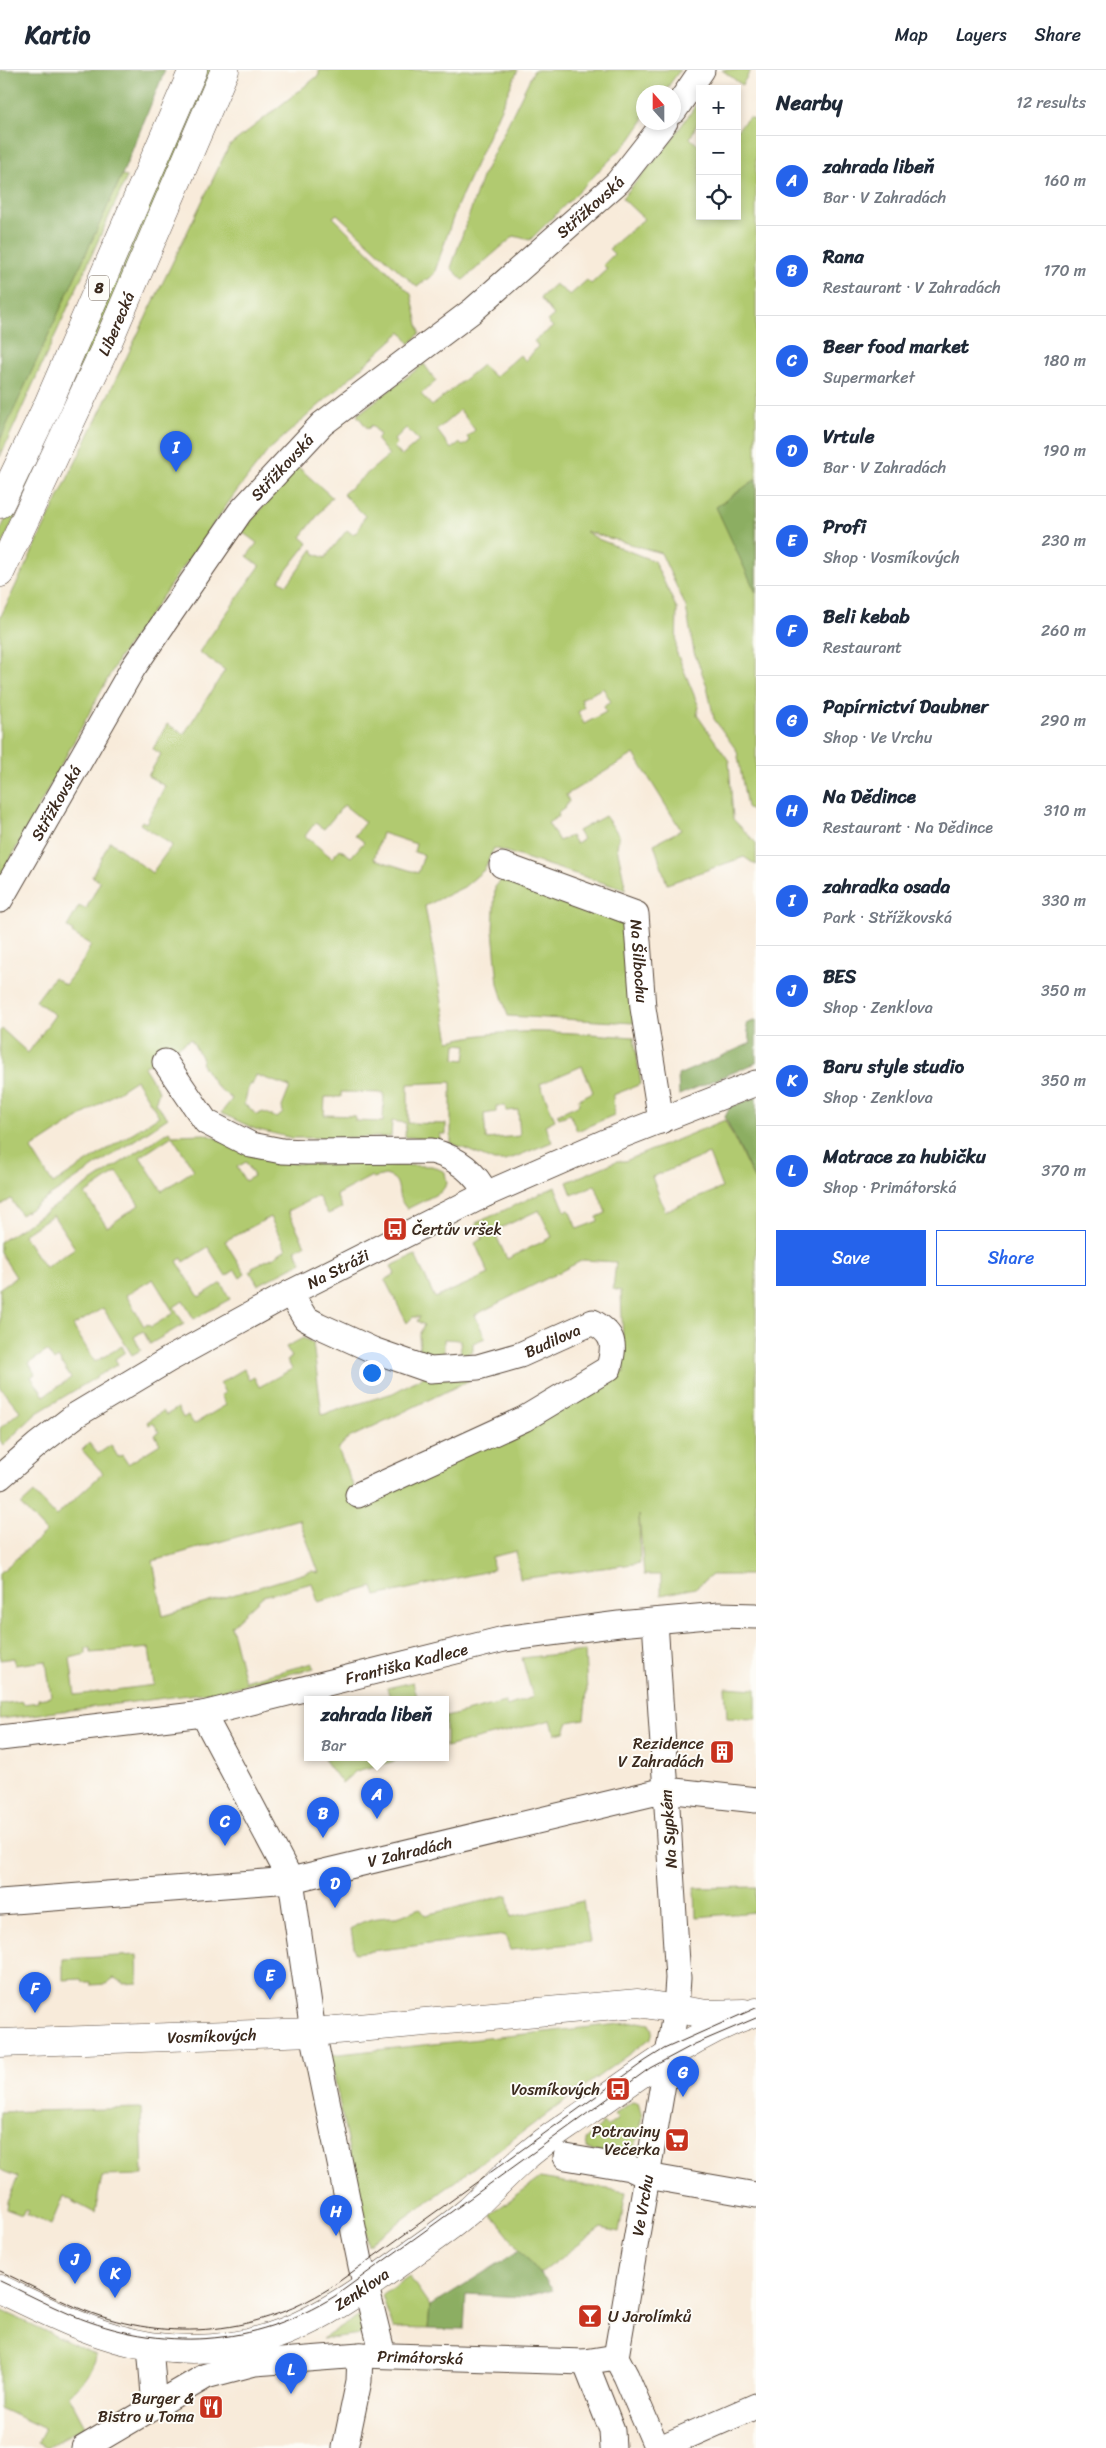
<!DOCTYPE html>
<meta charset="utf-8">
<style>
:root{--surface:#fff;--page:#f2f2f3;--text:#1f2937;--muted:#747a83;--line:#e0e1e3;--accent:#2563eb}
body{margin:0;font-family:Sriracha,sans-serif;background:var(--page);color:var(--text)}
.controls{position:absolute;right:15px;top:15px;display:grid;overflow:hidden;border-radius:0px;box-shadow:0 2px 8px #0003}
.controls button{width:45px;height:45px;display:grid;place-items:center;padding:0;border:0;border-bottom:1px solid var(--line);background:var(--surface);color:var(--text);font:25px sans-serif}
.compass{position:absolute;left:636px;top:15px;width:45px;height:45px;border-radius:50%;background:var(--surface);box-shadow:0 2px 8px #0003;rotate:339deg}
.you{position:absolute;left:371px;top:1302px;width:18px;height:18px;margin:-12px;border:4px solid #fff;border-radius:50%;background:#1a73e8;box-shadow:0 0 0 8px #1a73e833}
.badge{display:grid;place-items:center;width:32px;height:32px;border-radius:50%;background:var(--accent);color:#fff;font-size:16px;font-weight:700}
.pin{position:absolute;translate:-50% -41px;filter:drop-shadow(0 1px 2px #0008)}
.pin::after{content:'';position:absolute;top:26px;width:18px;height:15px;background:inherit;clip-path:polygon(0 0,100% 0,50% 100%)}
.popup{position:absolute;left:304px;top:1626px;width:145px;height:65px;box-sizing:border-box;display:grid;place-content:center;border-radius:0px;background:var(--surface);filter:drop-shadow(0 1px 4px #0005);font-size:16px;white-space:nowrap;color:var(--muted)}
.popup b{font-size:19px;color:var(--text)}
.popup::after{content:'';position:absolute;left:50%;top:100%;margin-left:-10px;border:10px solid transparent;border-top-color:var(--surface)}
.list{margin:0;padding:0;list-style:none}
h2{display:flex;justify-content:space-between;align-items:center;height:65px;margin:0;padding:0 20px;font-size:21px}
h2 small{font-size:16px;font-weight:400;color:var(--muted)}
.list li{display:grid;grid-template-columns:32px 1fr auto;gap:15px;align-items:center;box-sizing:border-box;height:90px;padding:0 20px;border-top:1px solid var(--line)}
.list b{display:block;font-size:19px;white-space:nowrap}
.list p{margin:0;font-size:16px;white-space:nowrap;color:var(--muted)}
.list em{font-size:16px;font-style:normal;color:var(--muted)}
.actions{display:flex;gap:10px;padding:15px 20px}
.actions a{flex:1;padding:11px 0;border:1px solid var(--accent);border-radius:0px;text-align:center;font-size:18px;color:var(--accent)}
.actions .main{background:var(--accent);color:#fff}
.icon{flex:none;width:28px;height:28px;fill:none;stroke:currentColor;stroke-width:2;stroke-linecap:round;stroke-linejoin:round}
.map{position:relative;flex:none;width:756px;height:2378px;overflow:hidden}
header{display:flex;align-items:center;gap:30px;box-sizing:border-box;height:70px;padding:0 25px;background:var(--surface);border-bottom:1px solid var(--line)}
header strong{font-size:24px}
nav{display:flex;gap:28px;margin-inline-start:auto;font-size:18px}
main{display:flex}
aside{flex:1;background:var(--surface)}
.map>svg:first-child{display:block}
</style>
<header>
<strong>Kartio</strong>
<nav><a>Map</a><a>Layers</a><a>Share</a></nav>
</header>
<main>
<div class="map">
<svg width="756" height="2378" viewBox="0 0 756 2378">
<rect width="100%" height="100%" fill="#fdfcf7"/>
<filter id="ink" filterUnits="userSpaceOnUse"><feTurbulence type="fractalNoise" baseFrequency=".02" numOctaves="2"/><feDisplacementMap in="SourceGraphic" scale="10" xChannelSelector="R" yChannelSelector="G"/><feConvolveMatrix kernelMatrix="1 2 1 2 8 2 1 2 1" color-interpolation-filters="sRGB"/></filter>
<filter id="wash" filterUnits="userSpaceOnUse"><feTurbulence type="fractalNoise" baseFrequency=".0096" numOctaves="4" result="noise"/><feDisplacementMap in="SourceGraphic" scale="20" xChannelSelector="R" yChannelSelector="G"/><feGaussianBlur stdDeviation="1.12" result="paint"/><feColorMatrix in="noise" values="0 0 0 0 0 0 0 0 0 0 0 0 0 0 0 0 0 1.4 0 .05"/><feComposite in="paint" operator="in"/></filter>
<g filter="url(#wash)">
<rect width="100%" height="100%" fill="#f8ebda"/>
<!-- green -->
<g fill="#b1ca6f" stroke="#767a46" fill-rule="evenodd">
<polygon points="206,0 214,0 172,100 0,480 0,461 66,321"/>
<polygon points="319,0 518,0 457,136 434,204 417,217 337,144 333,147 411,224 420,263 410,274 401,262 268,381 236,422 119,588 0,808 0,548 229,76 319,5"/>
<polygon points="534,0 680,0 664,22 644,22 643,51 630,70 530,170 514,166 463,210 451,198 482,107"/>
<polygon points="722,0 751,0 742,15"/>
<path d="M698,32l2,16 -10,20 10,9v69h37v-86l12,-13 7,4v694l-9,-8 -10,-56 -23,-32 -7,-33 -13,-34 -8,-45 -25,-54 -76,-22 13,8 56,22 23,48 -1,42 23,56 -2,8 32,46 4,58 23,24v22l-12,-8 -77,27 -13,-40 27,-14 -47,-76 -68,41 3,6 -4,7 -7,5 1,3 -11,7 11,18 12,-5 5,8 7,-5 -5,-8 27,-15 14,19 -2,12 9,43 -132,-42 -10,22 -20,17 -39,19 24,135c61,-15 123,-8 185,-4l7,47 -28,11 1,20 -37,16 -7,-17 -11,4 -2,-4 23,-10 -1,-5 14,-7 -11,-26 -42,18 15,36 -10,5 7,17 -47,19h-11l-43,-18v-61l-43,2v39l38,1v10h-6v6l-35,-3 1,-14 -14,-2 -1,16 -99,1 -37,-9 -34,-16 11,-14 -16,-13 -15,-23 2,-2 -12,-22 -47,28 15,24 -4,12 13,15 -147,97 -10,-16 -11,7v-175l2,-2 26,24 27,-38 -19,-14 18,-24 11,8 18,-24 8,-16 -19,-12 1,-2 -6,-4 12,-21 7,3 14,-27 -8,-6 18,-35 42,32 20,-28 -32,-21 2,-3 4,2 19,-37 -17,-10 13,-22 -8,-5 14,-25 17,10 41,-64 -26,-18 61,-86 -13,-10 10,-13 -15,-11 55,-66 35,31 -31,40 7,6 -29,37 8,5 26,-36 2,5 10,4 22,-28 5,4 5,-2 8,-16 -22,-22 46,-39 -13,-16 4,-4 -8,-10 -4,4 -11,-14 67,-51 12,17 -15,13 11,12 50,-41 13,12 25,-22 6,6 12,-15 -4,-5 19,-14 -6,-6 7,-6 -14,-17 15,-14 15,11 17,-15 4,4 16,-15 -4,-4 11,-11 -5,-5 35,-30 -22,-21 46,-53zM460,340l15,20 -8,7 3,4 -7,5 -4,-3 -8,6 -14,-19zM406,358l13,13 -17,15 -8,-9 3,-3 -3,-4zM603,618l8,14 -7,4 2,6 -22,12 -6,-12 6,-4 -3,-9zM344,735l21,17 -10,13 9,7 -13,15 -11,-8 -8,9 -27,-22 10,-13 9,6zM382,763l34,11 -2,8 10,3 -6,18 -44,-14zM456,974l11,1 -2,15 -10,-1zM256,1005l34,12 -8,20 1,6 -6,5 -14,-6 -7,3 -6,-7 -6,-3 5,-21 3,1zM136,1010l23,36 -106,68 -22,-35zM341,1022l43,1 -1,29 -28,-1v-5l-31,-1 1,-18h16zM496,1036h9l1,5 12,-1 2,26 -34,3 -2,-25 12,-2z"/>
<polygon points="122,105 127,107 0,387 0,370 23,317"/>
<polygon points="503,808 623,846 634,953 508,946 498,914 493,860 495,817"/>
<path d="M725,1050l31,63v392h-44l-17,13 -34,7v-20h-17l-5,-60 1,48 -120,16 -4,-28 -24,6 1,13 -117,26 -3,-9 -55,15 -6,-19 -49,13 -32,30 14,55 68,-18 1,5 -95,23 -219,28v-15l23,-3v3l15,-2v-3l13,-2 -5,-36 -31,4 -1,-7 -14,2v-87l46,-41 -25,-27 13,-12 22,23 47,-43 -21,-23 7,-7 9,11 13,-9 7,12 4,-2 6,9 32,-20 -5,-9 4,-3 -6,-10 -4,3 -2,-3 16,-11 3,4 12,-7 5,10 5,-3 6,9 32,-19 -5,-10 4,-2 -5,-10 24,-14 5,11 5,-3 5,10 33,-18 -5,-9 5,-3 -6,-10 17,-9 10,5 9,72 71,-22 31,-17 46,4 -123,59 -9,10 23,56 260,-136 3,4 -3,-82 -8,-2 3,-27 -33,-2 -108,55 10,23 -12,5v8l-12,5 -1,-16 -16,-1v19l-24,-6 -1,-17 5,-10 -7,-4 3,-4h-7l-6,6 -22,-43 10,-6 -4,-8 24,-11 20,43 54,-24 -14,-31 8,-5 -7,-15 79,-36 10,24 4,-1 8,19 21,-8 -1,-4 9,-4 -11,-28 -23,10 -5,-13 50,-21h8zM709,1084l13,34 -57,23 -13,-34zM539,1140l13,27 -45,22 -13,-28zM299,1449l20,54 -7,-2 -149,45 -10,-55zM86,1578h4l1,5 58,-5 5,37 -79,10 -5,-37 16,-4z"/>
<path d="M169,1061l3,4 33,-1 76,29 151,3 13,6 2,12 -6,8 -34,17c-3,-4 -8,-10 -8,-15 -1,-11 -2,-16 -14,-19l-12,3 -1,-2 -36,19 6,13 -14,6 -10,-18 -30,15 17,34 -10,5 7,12 -44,23 -8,-14 3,-1 -1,-3 22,-10 12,-8 -16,-32 -45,24 20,33 -5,4 -5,-8 -9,6 -18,-29 -24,15 -2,-4 -5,3 22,36 22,-14 9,16 -36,20 -11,-18 -9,6 10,17 -34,20 -7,-13 -9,6 7,13 -9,5 -29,-47 -30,18 22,36 27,-16 3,6 -10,7 3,5 -81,49 -34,32 -3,-5v-12l20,-17 -20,-24v-99l16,-11 -16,-25v-10zM172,1066l22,34 -32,21 -22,-34zM246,1092l8,14 -9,5 -8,-14zM117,1102l22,33 -32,22 -22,-33zM53,1145l22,33 -30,20 -22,-33zM153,1209l21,34 -23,14 -3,-3 -4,2 -18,-31zM47,1281l7,10 4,-3 13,20 -27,18 -13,-19 4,-3 -6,-11z"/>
<polygon points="585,1581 587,1622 584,1649 569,1652 565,1662 555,1664 551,1650 446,1677 446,1647 505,1632 507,1636 533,1627 522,1588"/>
<polygon points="413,1612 418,1630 391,1630 387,1618"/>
<polygon points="725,1617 756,1619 756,1649 727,1648"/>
<polygon points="329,1688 406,1688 356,1701 342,1713 324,1689"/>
<polygon points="756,1817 756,1842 696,1847 695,1818"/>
<path d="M508,1825l3,22 72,-16 7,41 -80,8 -5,-15 -150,18 -4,-24c13,-11 31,-12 44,-12 6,0 18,-7 25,-9l5,7z"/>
<polygon points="137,1885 138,1913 123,1914 123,1912 114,1908 106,1914 91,1915 91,1912 82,1912 81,1909 63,1910 63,1889"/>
<polygon points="638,1952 650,1954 653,1960 651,1968 368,2175 330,1985"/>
<polygon points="632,2032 638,2033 642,2046 633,2086 590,2080 586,2077 585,2070 603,2053 607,2057 618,2049 614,2044"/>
<polygon points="141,2038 143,2105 102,2106 95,2143 63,2126 51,2155 27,2144 29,2140 25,2139 22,2145 6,2139 7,2132 18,2107 0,2100 0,2042"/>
<polygon points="540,2108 626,2122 619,2162 601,2158 539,2204 491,2144"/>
<polygon points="409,2206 430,2236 428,2259 393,2258 382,2225"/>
<path d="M0,2240l96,45c-2,16 -16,30 -27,41l16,30 -38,21 -9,-5 7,-13 -45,-21z"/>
<polygon points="362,2244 368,2263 322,2269"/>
</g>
<!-- forest -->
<g fill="#8cae62" stroke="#646c40">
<polygon points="0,0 165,0 122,105 0,370"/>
<polygon points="756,409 756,523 716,437"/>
<polygon points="756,950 756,993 679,1025 678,1005 751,973 746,954"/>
<polygon points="756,1027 756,1113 725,1047 730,1037"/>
<polygon points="520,2180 553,2219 523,2227 466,2224 464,2260 428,2259 430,2236"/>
</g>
</g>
<g filter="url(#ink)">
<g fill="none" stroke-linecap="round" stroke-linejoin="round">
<defs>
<g id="minor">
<polyline points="674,41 702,0"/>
<path id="s1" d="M502,795l134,49 7,94 18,113"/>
<path id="s2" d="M0,830l133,-232 107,-156 82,-88 150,-113 146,-129 47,-60"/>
<path d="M165,992l41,60 45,23 31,6 25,1 125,-1c25,7 43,20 54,43"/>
<path id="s3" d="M290,1223l15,25 13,7 55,25 57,20 48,-3 42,-12 73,-33c22,13 22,22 16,46l-85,51 -166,76"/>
<path id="s4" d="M0,1407l37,-32 39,-30 92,-55 122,-67 196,-99 119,-52 151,-59"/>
<polyline points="203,1644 291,1810 313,1962 361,2196 383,2285"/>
<path id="s5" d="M0,1668l203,-24 301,-75 115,-15 100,-9 37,1"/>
<path id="s6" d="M0,1832l291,-22 375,-90 90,10"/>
<polyline points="566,2087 630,2098 647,2106 756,2125"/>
<polyline points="150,2276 155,2337"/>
<path id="s7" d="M616,2287l60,-349 2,-30 -23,-357"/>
<polyline points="616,2287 626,2306 657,2378"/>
<polyline points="585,2292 612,2360 613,2378"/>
<path id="s8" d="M84,2378l122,-72 49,-13 105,-8 225,7 31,-5"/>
<polyline points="345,2378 359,2311 360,2285"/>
<polyline points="660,2378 756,2336"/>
</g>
<g id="major">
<path id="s9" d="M0,1973l313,-11 325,-29 69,11 37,-1"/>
<path id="s10" d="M0,2219c48,23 98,49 151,57 105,15 168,-25 249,-84 23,-17 48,-33 70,-52 18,-17 35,-35 54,-52 19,-17 42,-31 63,-46 53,-38 107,-79 169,-100"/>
</g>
<g id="highway">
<polyline points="0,434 48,334 193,0"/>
<path id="s11" d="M0,503l108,-231 117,-272"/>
</g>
</defs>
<!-- minor casing -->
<use href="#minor" stroke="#57473a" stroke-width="27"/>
<!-- major casing -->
<use href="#major" stroke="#57473a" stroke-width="29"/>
<!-- highway casing -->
<use href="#highway" stroke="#57473a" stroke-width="29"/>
<!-- minor -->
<use href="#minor" stroke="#fff" stroke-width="25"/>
<!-- major -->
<use href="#major" stroke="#fff" stroke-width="28"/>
<!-- highway -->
<use href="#highway" stroke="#fff" stroke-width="28"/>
<!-- tram -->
<g stroke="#3b2a1e" stroke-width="1">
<path d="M0,2201c25,12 50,25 76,36 85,36 176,30 254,-19l315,-227 19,-12 92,-41"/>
<path d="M0,2211c24,11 48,24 72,34 90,37 181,32 263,-19l315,-228 45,-24 61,-26"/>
</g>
</g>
</g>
<!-- icons -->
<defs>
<symbol id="bus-square" viewBox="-11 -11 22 22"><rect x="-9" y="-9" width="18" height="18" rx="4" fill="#c8321e" stroke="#fdfcf7"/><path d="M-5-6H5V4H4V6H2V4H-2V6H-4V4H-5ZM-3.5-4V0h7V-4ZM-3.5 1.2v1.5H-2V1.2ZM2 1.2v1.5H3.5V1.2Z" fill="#fff"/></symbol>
<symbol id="building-square" viewBox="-11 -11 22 22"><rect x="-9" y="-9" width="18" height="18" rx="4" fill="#c8321e" stroke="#fdfcf7"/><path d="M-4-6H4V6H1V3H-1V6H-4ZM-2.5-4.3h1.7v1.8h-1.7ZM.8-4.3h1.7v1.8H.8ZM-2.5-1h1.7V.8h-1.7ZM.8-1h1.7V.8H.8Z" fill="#fff"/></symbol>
<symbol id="supermarket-square" viewBox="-11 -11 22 22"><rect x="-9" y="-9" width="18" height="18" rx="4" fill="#c8321e" stroke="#fdfcf7"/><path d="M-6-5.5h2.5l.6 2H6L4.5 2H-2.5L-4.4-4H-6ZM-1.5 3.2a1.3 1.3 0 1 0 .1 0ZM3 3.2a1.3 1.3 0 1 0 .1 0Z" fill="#fff"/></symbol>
<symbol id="bar-square" viewBox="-11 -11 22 22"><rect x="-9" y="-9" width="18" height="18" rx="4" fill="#c8321e" stroke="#fdfcf7"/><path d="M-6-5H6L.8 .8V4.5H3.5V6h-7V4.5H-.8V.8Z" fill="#fff"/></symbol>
<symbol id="restaurant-square" viewBox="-11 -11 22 22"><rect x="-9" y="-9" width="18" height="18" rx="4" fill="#c8321e" stroke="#fdfcf7"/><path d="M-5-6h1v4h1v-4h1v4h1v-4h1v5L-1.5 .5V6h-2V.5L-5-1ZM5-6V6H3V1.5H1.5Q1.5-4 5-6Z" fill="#fff"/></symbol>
</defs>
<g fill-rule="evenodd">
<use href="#bus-square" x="381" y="1145" width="28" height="28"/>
<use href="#building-square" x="708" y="1668" width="28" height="28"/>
<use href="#bus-square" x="604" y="2005" width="28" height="28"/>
<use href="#supermarket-square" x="663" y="2056" width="28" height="28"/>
<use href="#bar-square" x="576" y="2232" width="28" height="28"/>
<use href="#restaurant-square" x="197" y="2323" width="28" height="28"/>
</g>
<g text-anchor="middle" stroke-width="4" stroke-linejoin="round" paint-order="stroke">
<!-- shield labels -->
<rect fill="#fdfcf7" stroke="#75695f" stroke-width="1" x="89" y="205.5" width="20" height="25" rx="4"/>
<g font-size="15" font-weight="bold" fill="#3b2a1e">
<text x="99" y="223">8</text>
</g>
<!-- street labels -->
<g font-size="16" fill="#3b2a1e" stroke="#fdfcf7">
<text dy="6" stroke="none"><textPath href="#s2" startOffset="922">Střížkovská</textPath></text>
<text dy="6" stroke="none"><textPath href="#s11" startOffset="275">Liberecká</textPath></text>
<text dy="6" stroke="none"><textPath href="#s2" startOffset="518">Střížkovská</textPath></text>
<text dy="6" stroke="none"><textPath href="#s2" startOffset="112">Střížkovská</textPath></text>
<text dy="6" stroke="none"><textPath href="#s1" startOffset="190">Na Šilbochu</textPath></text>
<text dy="6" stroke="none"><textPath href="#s4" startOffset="398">Na Stráži</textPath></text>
<text dy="6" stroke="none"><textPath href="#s3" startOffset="292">Budilova</textPath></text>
<text dy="6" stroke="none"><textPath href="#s5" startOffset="414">Františka Kadlece</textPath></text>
<text transform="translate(668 1759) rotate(-94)" y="6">Na Sypkém</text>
<text dy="6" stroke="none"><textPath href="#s6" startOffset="414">V Zahradách</textPath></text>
<text dy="6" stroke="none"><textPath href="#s9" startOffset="212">Vosmíkových</textPath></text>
<text dy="6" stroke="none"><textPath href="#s7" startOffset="154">Ve Vrchu</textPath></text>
<text dy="6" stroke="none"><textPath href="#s10" startOffset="386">Zenklova</textPath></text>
<text dy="6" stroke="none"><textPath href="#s8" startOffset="358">Primátorská</textPath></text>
</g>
<!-- poi labels -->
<g font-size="16" fill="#3b2a1e" stroke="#fdfcf7" text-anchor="end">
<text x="412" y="1165" text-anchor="start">Čertův vršek</text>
<text x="704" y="1679">Rezidence<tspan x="704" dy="18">V Zahradách</tspan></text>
<text x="600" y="2025">Vosmíkových</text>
<text x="660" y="2067">Potraviny<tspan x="660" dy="18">Večerka</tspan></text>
<text x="608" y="2252" text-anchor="start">U Jarolímků</text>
<text x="194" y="2334">Burger &amp;<tspan x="194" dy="18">Bistro u Toma</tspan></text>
</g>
</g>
</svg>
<div class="controls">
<button>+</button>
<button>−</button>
<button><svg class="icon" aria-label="locate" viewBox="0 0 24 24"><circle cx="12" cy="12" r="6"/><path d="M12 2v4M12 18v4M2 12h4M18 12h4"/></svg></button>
</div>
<svg class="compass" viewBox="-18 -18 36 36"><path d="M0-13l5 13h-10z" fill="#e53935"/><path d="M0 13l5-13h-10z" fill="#747a83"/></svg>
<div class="you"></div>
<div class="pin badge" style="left:377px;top:1749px">A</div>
<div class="popup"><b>zahrada libeň</b>Bar</div>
<div class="pin badge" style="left:323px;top:1768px">B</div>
<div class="pin badge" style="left:225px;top:1776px">C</div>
<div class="pin badge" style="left:335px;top:1838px">D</div>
<div class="pin badge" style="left:270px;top:1930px">E</div>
<div class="pin badge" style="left:35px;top:1943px">F</div>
<div class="pin badge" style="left:683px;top:2027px">G</div>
<div class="pin badge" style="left:336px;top:2166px">H</div>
<div class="pin badge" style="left:176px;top:402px">I</div>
<div class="pin badge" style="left:75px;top:2214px">J</div>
<div class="pin badge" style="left:115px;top:2228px">K</div>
<div class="pin badge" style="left:291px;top:2324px">L</div>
</div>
<aside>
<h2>Nearby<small>12 results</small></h2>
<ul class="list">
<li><span class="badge">A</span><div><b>zahrada libeň</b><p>Bar · V Zahradách</p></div><em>160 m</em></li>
<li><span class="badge">B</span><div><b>Rana</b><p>Restaurant · V Zahradách</p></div><em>170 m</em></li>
<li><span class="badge">C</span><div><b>Beer food market</b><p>Supermarket</p></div><em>180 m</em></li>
<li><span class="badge">D</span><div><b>Vrtule</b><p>Bar · V Zahradách</p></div><em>190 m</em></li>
<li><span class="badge">E</span><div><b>Profi</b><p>Shop · Vosmíkových</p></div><em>230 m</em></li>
<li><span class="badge">F</span><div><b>Beli kebab</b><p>Restaurant</p></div><em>260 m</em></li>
<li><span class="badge">G</span><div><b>Papírnictví Daubner</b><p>Shop · Ve Vrchu</p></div><em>290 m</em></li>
<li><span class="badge">H</span><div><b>Na Dědince</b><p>Restaurant · Na Dědince</p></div><em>310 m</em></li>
<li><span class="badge">I</span><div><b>zahradka osada</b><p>Park · Střížkovská</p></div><em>330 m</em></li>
<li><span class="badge">J</span><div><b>BES</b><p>Shop · Zenklova</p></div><em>350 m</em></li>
<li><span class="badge">K</span><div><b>Baru style studio</b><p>Shop · Zenklova</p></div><em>350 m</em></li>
<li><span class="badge">L</span><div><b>Matrace za hubičku</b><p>Shop · Primátorská</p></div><em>370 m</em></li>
</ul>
<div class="actions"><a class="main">Save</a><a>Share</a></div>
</aside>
</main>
